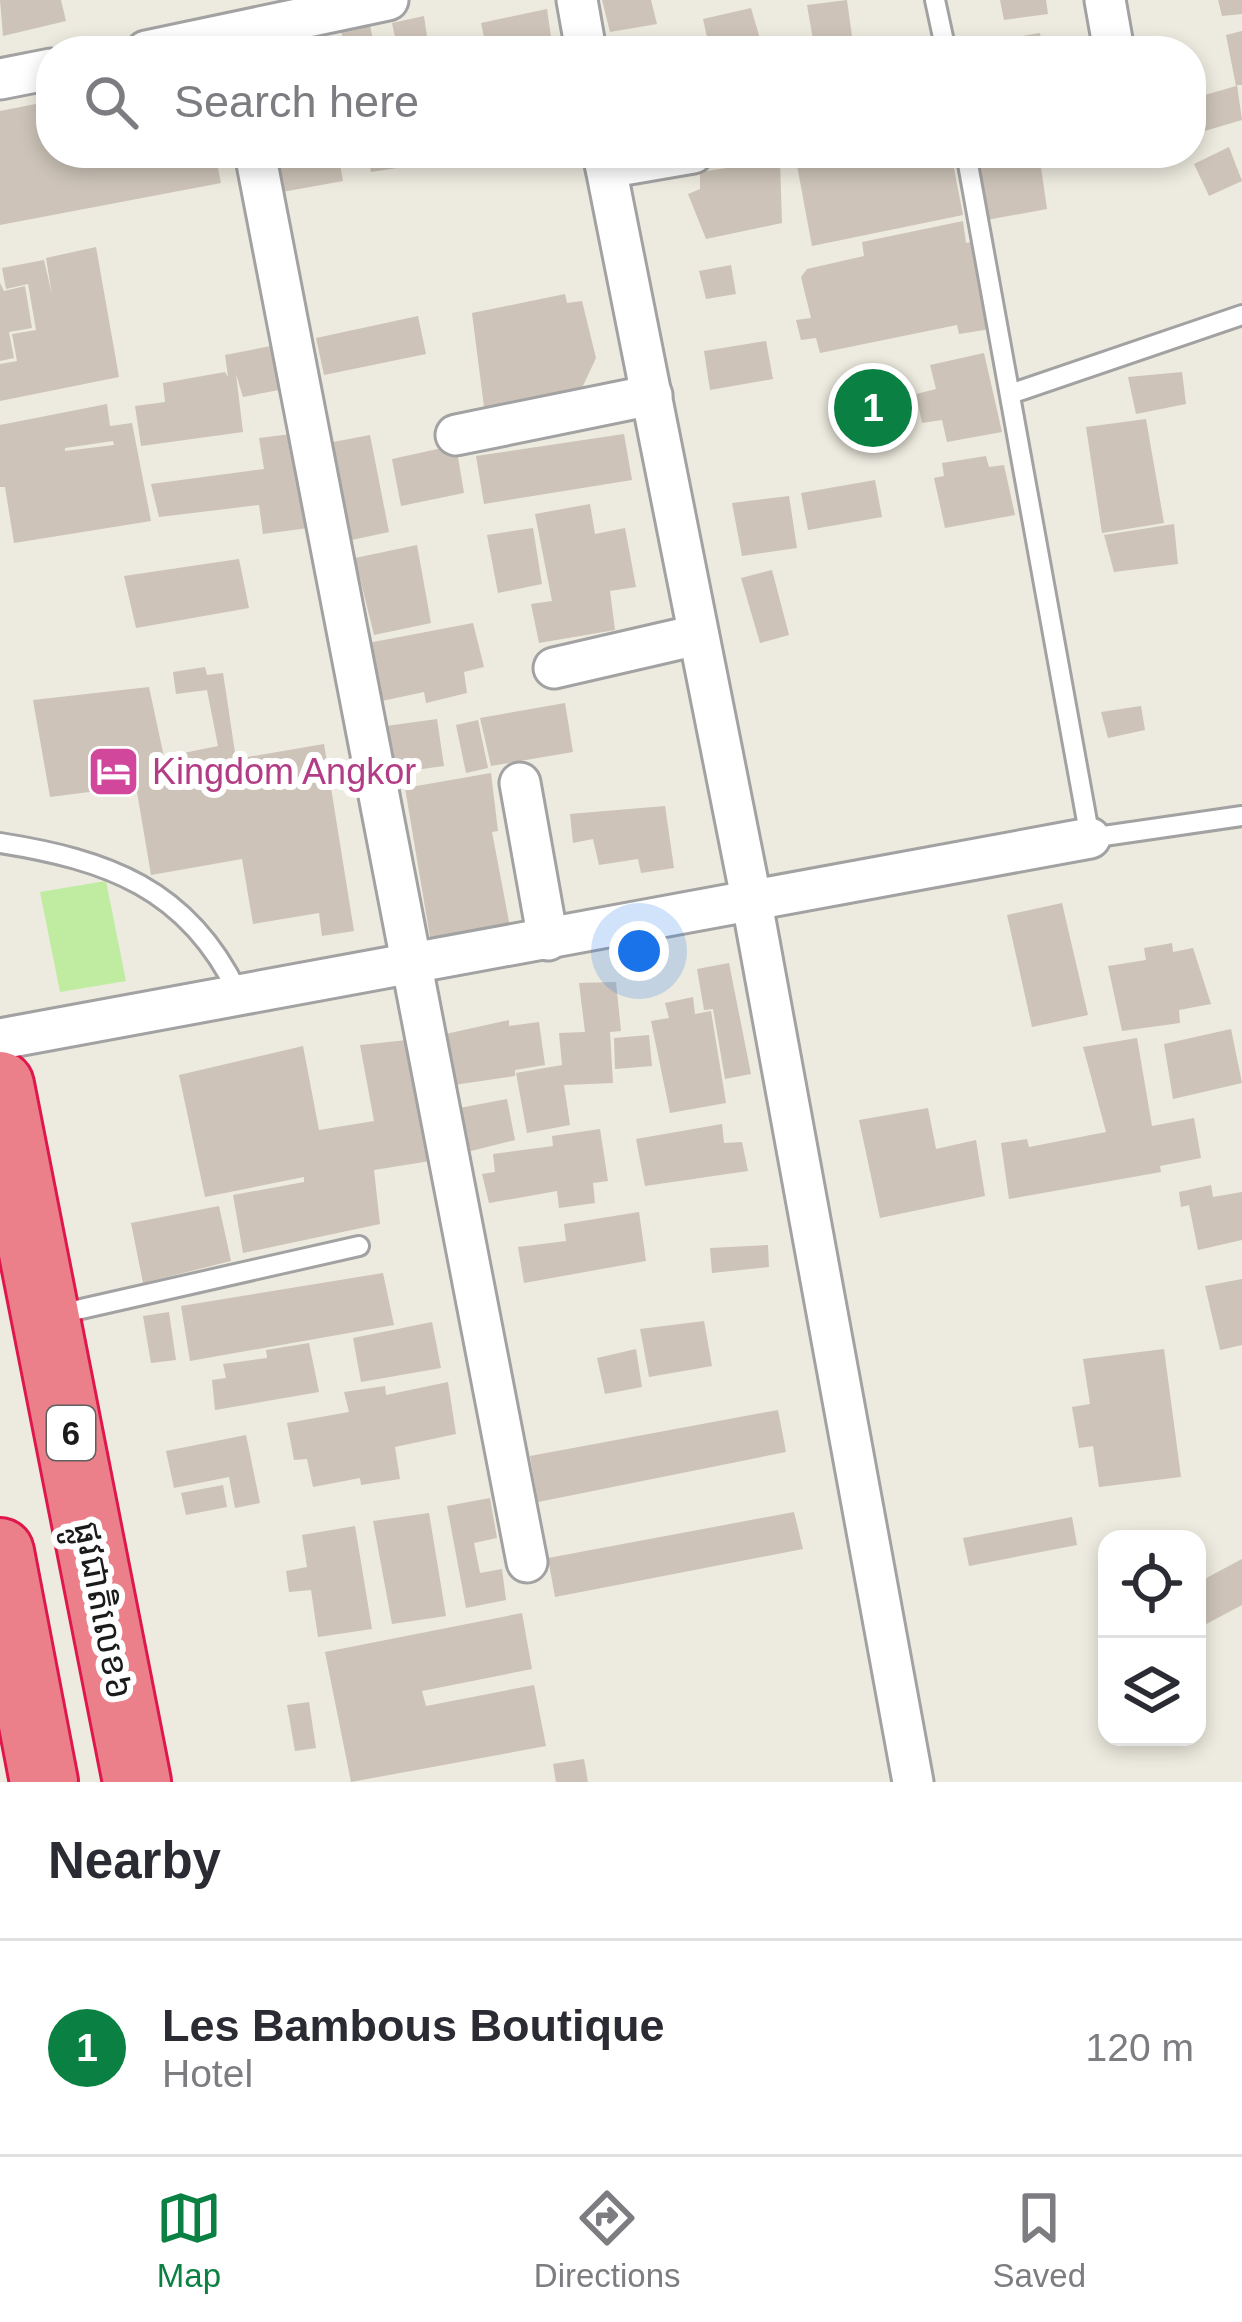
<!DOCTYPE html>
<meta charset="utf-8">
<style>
:root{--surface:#fff;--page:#f7f7f7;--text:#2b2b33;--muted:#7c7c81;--line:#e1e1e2;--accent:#0b8043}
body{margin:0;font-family:Arial,"Noto Sans Khmer",sans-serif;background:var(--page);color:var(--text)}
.controls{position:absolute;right:36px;bottom:36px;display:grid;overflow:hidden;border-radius:24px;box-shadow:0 6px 18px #0003}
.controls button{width:108px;height:108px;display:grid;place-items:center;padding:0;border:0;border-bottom:3px solid var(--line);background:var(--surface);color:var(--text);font:60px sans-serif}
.you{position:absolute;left:639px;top:951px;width:42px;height:42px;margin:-30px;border:9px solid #fff;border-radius:50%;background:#1a73e8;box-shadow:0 0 0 18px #1a73e833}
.badge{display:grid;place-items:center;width:78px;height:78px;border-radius:50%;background:var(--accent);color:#fff;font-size:39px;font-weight:700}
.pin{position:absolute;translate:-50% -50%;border:6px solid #fff;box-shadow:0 3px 12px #0006}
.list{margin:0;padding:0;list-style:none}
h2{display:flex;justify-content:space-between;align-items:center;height:156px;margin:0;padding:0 48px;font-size:51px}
h2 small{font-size:39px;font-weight:400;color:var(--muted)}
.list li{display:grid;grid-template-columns:78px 1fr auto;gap:36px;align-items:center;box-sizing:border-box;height:216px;padding:0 48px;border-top:3px solid var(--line)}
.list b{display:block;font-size:45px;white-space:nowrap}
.list p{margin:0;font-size:39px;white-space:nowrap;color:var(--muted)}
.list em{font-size:39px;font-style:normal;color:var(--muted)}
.icon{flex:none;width:66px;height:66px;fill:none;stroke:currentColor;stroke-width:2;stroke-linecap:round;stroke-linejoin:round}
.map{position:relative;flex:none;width:1242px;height:1782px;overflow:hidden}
.search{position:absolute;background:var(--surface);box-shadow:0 6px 18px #0003;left:36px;right:36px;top:36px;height:132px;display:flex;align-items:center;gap:30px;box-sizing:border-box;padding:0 42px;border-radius:48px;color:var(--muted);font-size:45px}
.sheet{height:372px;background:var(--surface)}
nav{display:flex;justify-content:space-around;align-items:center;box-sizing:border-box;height:168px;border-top:3px solid var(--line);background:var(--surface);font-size:33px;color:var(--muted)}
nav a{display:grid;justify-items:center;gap:6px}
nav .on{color:var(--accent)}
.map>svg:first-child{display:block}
</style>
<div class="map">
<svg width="1242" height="1782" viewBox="0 0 1242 1782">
<rect width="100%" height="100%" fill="#edeadf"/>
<!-- grass -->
<polygon fill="#bfeca0" points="106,881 126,981 60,992 40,892"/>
<!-- building -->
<g fill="#cdc3b8" fill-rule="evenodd">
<polygon points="0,0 61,0 66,21 3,36"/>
<polygon points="602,0 651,0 657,24 610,32"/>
<polygon points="847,0 854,51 815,51 807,5"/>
<polygon points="1000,0 1046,0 1048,14 1004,20"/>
<polygon points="1218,0 1242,0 1242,14 1222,16"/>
<polygon points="751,8 763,49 710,51 703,19"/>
<polygon points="547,9 553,51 487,51 481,23"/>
<polygon points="424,16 428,43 398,51 392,23"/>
<polygon points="370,25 375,51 346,51 341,31"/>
<polygon points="1242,31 1242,85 1237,85 1242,120 1191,135 1191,99 1236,86 1226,35"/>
<polygon points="1040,33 1043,51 1001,51 999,40"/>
<polygon points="51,101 51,153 215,153 221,183 0,225 0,111"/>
<polygon points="1229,147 1242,181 1209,196 1194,164"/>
<polygon points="272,153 338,153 343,181 282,192"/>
<polygon points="367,153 407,153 410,166 371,172"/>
<polygon points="951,153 963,215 812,246 795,155"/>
<polygon points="1019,153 1039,153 1047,209 981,221 971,166 1020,158"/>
<polygon points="780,160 782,223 706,239 688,194 700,189 700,172"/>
<polygon points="963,221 966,243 981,240 997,328 959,334 957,325 820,353 816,338 801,340 796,320 811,318 801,277 807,269 864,256 862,242"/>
<polygon points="96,247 119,377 0,401 0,364 17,361 12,334 36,330 28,284 6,289 2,268 44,260 52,295 46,258"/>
<polygon points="731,265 736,294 706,299 699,271"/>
<polygon points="0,283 4,291 25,286 32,328 9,332 14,358 0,361"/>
<polygon points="565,294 567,303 582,301 596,358 582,388 484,407 472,313"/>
<polygon points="418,316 426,354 324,375 316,338"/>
<polygon points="766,341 773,379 710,390 704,351"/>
<polygon points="281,344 289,388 243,397 236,374 243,432 141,446 135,406 165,402 163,383 225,372 228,377 225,355"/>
<polygon points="984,353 1002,432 947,442 942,420 922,423 916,394 936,389 930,365"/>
<polygon points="1182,372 1186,404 1136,414 1128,377"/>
<path d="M107,404l3,22 22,-3 19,98 -137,22 -9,-56h-5v-62zM113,441l1,4 -49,6v-3z"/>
<polygon points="1146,419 1164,523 1102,533 1086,427"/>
<polygon points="299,433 308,528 263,534 259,505 159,517 151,484 264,469 259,438"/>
<polygon points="624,434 632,480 484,504 476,456"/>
<polygon points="370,435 389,532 347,541 328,443"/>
<polygon points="456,445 464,493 401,506 392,459"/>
<polygon points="986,456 989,467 1004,465 1015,515 945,528 934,478 944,476 942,463"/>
<polygon points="875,480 882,517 808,530 801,493"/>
<polygon points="789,496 797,548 742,556 732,503"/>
<polygon points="590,504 595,534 625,528 636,587 610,591 615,630 539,643 531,604 552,601 535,514"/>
<polygon points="1174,524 1178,564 1114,572 1104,535"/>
<polygon points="533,528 542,584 498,593 487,535"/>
<polygon points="417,545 431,623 374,635 355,558"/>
<polygon points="239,559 249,608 136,628 124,576"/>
<polygon points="772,570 789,635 760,643 741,578"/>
<polygon points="473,623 484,667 464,672 467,693 426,703 424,692 382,701 368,643"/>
<polygon points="205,667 207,675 223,673 236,759 324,744 354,931 322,936 319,913 253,924 242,859 151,875 136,786 50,797 33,700 149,687 164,757 218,746 207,690 176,694 173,672"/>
<polygon points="565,703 573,752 491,766 480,718"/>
<polygon points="1141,706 1145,730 1108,738 1101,712"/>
<polygon points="437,719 444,766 393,773 386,726"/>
<polygon points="478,720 488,768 466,773 456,725"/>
<polygon points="491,773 498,831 492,832 510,927 431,943 405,788"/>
<polygon points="665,806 674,868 641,873 638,859 599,865 593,839 573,843 570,814"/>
<polygon points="1062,903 1088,1015 1032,1027 1007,915"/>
<polygon points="1172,943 1173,952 1193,948 1211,1004 1179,1010 1180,1023 1122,1031 1108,966 1146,960 1144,948"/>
<polygon points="729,963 751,1074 725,1079 713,1009 704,1010 697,969"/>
<polygon points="616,982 621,1031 610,1032 613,1083 564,1085 570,1125 527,1133 516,1073 562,1065 559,1033 585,1032 579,983"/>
<polygon points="693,997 695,1014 711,1011 726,1103 670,1113 651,1021 669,1018 665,1003"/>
<polygon points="509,1020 509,1026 539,1022 545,1065 515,1070 515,1076 454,1085 441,1035"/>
<polygon points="1231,1029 1242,1083 1173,1099 1164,1044"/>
<polygon points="649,1035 652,1066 615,1069 614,1038"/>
<polygon points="1137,1038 1152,1126 1194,1118 1201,1158 1160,1166 1161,1172 1009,1199 1001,1143 1027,1139 1029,1147 1106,1132 1083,1047"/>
<polygon points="407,1040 430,1161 374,1170 380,1224 243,1253 233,1195 304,1182 304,1177 205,1197 179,1075 303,1046 319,1130 374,1121 360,1045"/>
<polygon points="507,1099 515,1140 463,1153 454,1109"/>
<polygon points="928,1108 936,1149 976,1140 985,1196 880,1218 859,1120"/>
<polygon points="722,1124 724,1143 742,1142 748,1171 645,1186 636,1139"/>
<polygon points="600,1129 608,1181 593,1183 595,1203 559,1208 557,1191 489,1203 482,1174 495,1172 493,1154 553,1146 552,1136"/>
<polygon points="1211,1185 1213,1197 1242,1192 1242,1240 1198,1250 1189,1205 1181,1207 1179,1192"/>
<polygon points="219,1206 231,1261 143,1283 131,1223"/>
<polygon points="639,1212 646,1261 524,1283 518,1247 566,1241 564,1224"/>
<polygon points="768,1245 769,1267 712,1273 710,1248"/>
<polygon points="383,1273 394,1325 190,1361 181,1306"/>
<polygon points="1242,1279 1242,1345 1220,1350 1205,1286"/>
<polygon points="169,1312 176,1360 151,1363 143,1316"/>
<polygon points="704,1321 712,1366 649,1377 640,1329"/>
<polygon points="432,1322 441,1368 361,1382 353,1338"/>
<polygon points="309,1343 319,1392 215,1410 212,1380 226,1378 223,1364 267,1358 266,1350"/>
<polygon points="636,1349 642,1387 605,1394 597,1358"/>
<polygon points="1164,1349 1181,1477 1099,1487 1093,1446 1079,1448 1072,1407 1090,1404 1083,1359"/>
<polygon points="448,1382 456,1434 395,1447 400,1479 361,1485 360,1478 313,1487 307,1459 294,1460 287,1423 349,1412 344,1392 385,1386 386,1395"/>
<polygon points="778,1410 786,1452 538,1502 530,1456"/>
<polygon points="246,1435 260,1503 235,1508 229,1477 174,1488 166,1451"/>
<polygon points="223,1485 227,1507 186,1515 181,1493"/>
<polygon points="490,1498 497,1538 474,1543 480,1573 502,1569 506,1600 466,1608 447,1506"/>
<polygon points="794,1512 803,1549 555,1597 548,1558"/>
<polygon points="429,1513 446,1616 392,1624 373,1521"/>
<polygon points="1072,1517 1077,1545 969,1566 963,1538"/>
<polygon points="355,1526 372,1629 318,1637 311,1590 289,1592 286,1571 307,1567 302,1535"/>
<polygon points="1242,1559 1242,1605 1197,1629 1197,1583"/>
<polygon points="522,1613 532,1669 422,1691 426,1706 534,1685 546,1746 351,1782 325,1652"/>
<polygon points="309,1702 316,1748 295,1751 287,1705"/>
<polygon points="584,1759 588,1782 556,1782 553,1764"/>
</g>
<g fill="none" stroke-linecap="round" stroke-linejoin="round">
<defs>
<g id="lane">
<polyline points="935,0 946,51"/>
<polyline points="966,153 1090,838 1242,816"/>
<polyline points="1010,394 1242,315"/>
<path d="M0,843c107,17 187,45 237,148"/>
<polyline points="59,1314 359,1246"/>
</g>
<g id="street">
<polyline points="577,0 586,51"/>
<polyline points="1105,0 1114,51"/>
<polyline points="146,51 388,0"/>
<polyline points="0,79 51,69"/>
<polyline points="255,153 527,1562"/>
<polyline points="603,153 752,903 913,1782"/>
<polyline points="606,168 693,153"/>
<polyline points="456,435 652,395"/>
<polyline points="554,668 697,635"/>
<polyline points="520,783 548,940"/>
<polyline points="0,1039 1090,838"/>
</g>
<g id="highway">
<polyline points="0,1085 137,1782"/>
<polyline points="0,1552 44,1782"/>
</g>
</defs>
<!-- lane casing -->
<use href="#lane" stroke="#a2a2a2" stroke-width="24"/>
<!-- street casing -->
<use href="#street" stroke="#a2a2a2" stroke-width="45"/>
<!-- highway casing -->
<use href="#highway" stroke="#df184c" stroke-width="72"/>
<!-- lane -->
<use href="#lane" stroke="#fff" stroke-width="18"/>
<!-- street -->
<use href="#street" stroke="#fff" stroke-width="39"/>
<!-- highway -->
<use href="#highway" stroke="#eb808b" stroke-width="66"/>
</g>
<!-- icons -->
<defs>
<symbol id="hotel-square" viewBox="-11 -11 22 22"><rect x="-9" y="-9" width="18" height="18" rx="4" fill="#d1479c" stroke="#fff"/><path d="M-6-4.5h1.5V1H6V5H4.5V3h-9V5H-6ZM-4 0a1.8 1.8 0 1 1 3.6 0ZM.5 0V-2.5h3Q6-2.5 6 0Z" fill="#fff"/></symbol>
</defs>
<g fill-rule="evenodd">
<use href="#hotel-square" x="84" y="742" width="59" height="59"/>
</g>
<g text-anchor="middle" stroke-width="12" stroke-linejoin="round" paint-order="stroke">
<!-- shield labels -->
<rect fill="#fff" stroke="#5f5f5f" stroke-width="3" x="47" y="1406" width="48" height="54" rx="9"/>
<g font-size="33" font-weight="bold" fill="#1b1b1b">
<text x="71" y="1445">6</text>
</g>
<!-- hotel labels -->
<g font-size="36" fill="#b23c85" stroke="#fff" text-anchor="start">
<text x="152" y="784">Kingdom Angkor</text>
</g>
<!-- street labels -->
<g font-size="36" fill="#1b1b1b" stroke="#fff">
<text transform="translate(104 1610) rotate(79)" y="13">ផ្លូវជាតិលេខ៦</text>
</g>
</g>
</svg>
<div class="controls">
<button><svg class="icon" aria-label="locate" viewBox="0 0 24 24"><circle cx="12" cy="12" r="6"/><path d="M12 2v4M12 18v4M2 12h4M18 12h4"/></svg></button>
<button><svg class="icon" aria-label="layers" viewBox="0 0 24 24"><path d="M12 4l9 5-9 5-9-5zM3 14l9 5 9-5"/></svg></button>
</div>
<div class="you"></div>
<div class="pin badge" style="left:873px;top:408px">1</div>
<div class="search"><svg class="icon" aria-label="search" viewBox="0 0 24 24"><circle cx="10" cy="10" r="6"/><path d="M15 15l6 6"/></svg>Search here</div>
</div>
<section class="sheet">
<h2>Nearby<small></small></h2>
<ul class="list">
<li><span class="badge">1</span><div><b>Les Bambous Boutique</b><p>Hotel</p></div><em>120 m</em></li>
</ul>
</section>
<nav>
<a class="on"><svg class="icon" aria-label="map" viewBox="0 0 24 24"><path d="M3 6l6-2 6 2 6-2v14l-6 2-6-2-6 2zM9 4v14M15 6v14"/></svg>Map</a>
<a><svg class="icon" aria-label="directions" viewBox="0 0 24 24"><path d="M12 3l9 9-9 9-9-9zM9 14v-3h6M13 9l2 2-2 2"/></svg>Directions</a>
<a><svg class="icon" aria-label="saved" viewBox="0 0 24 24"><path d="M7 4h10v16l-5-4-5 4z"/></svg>Saved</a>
</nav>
